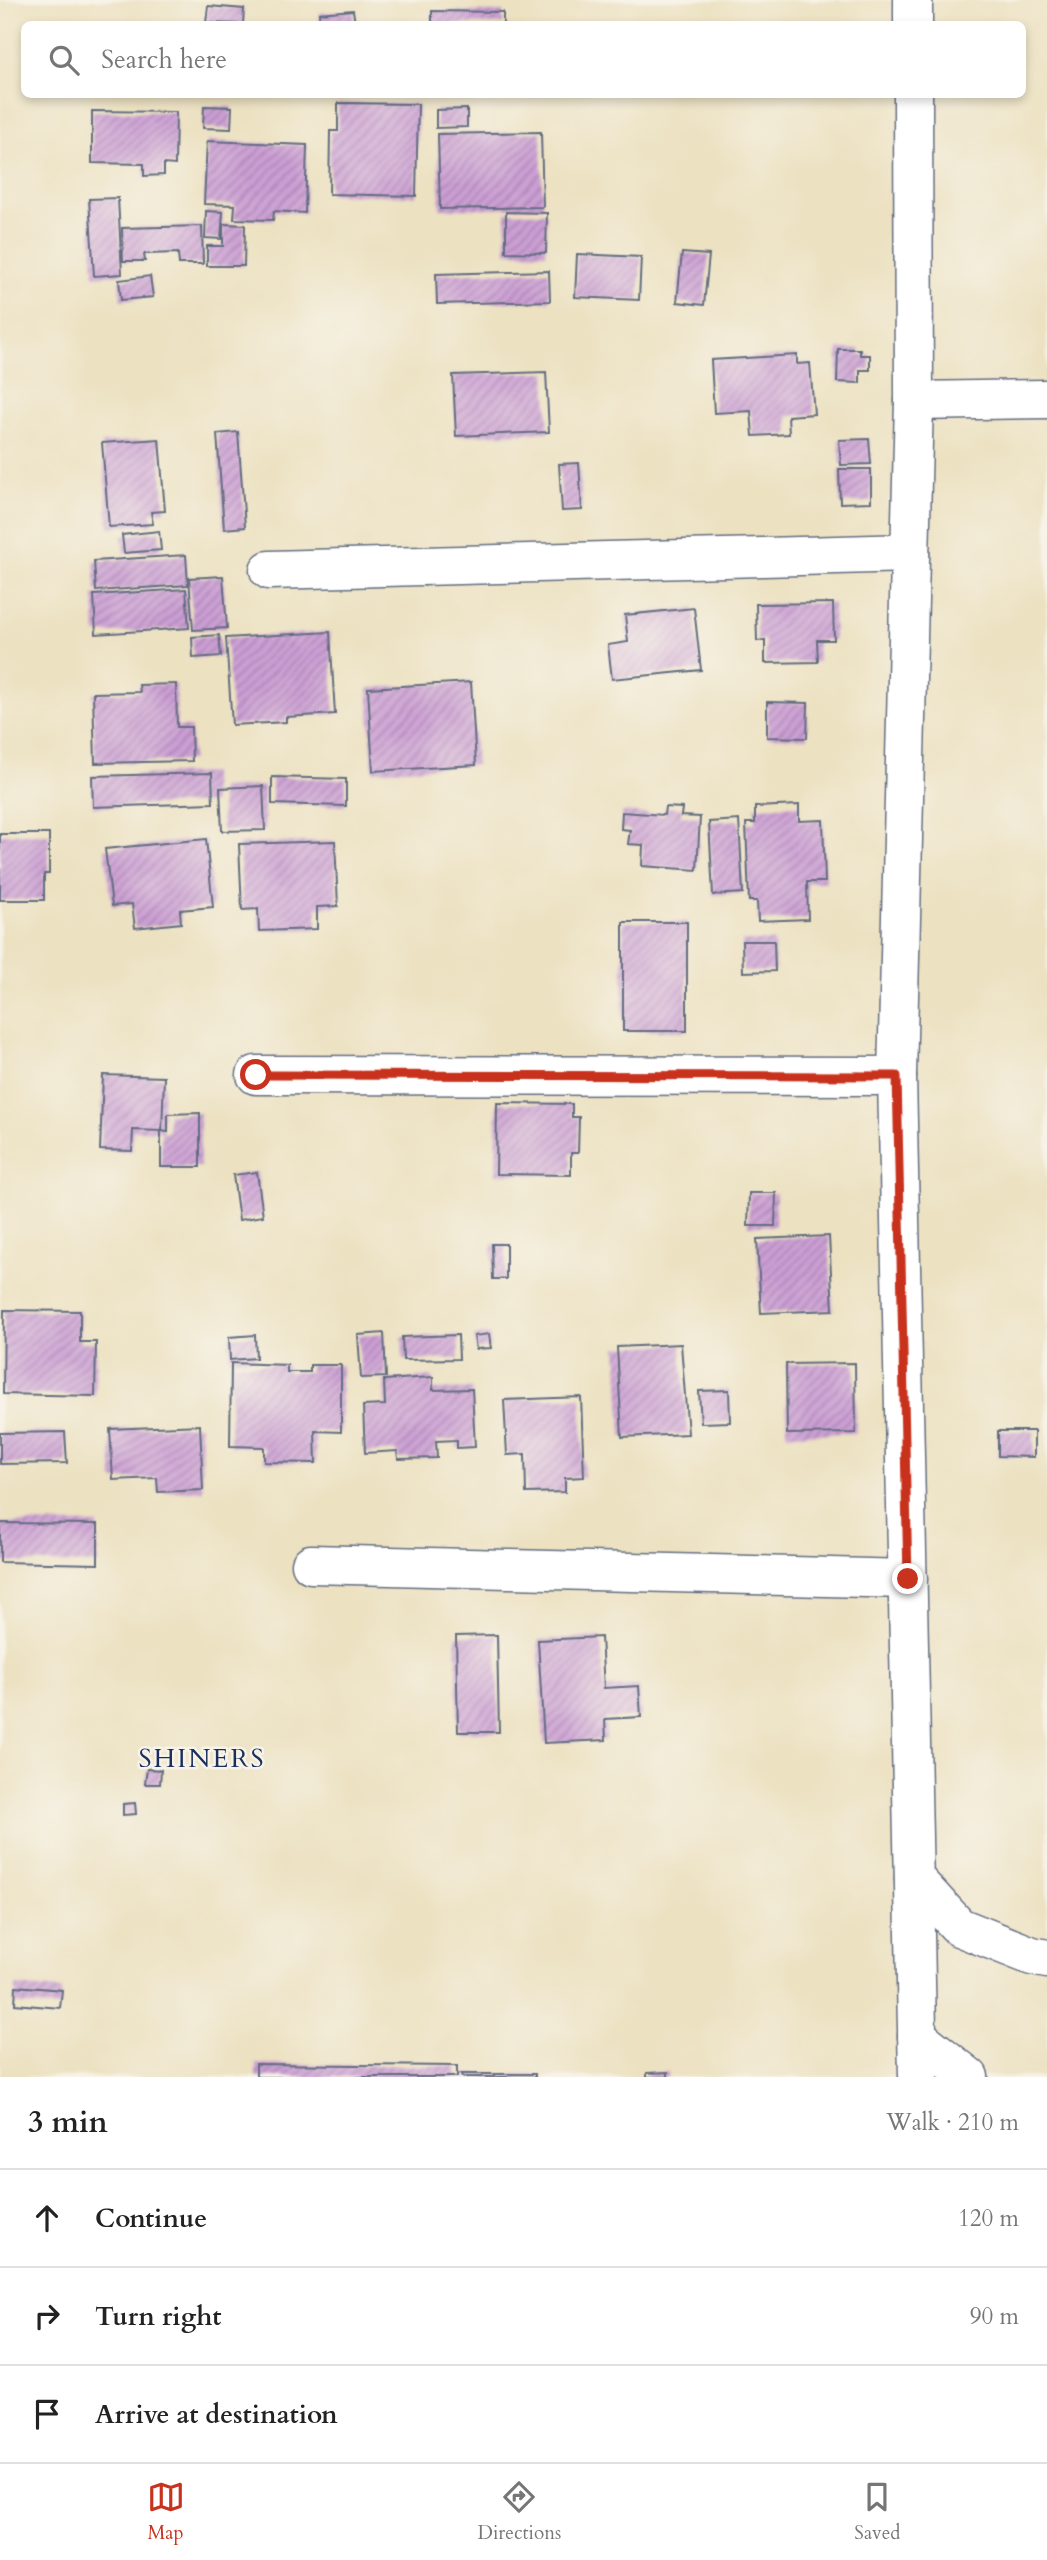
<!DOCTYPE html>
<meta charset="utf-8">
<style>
:root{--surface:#fff;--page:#f6f6f6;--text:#222;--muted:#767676;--line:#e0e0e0;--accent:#c8321e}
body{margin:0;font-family:Cardo,serif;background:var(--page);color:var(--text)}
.stop{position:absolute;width:21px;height:21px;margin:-16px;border:5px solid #c8321e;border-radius:50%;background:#fff}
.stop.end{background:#c8321e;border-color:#fff;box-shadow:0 2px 7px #0008}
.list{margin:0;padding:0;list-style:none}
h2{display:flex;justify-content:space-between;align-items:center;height:91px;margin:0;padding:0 28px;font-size:30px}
h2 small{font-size:23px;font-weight:400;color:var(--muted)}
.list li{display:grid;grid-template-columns:46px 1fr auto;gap:21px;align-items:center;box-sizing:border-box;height:98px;padding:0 28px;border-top:2px solid var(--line)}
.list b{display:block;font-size:26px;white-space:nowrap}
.list em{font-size:23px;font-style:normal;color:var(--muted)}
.icon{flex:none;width:38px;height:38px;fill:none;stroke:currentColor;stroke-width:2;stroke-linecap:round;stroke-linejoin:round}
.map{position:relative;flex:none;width:1047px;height:2077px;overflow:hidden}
.search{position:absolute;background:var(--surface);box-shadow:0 4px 10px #0003;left:21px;right:21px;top:21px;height:77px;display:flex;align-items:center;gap:18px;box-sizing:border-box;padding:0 24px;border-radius:10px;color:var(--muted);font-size:26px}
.sheet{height:385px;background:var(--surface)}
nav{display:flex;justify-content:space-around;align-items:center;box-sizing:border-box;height:98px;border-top:2px solid var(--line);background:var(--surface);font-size:19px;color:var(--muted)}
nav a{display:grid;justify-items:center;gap:4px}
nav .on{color:var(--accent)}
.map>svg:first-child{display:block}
</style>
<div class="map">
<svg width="1047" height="2077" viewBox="0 0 1047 2077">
<defs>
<pattern id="building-hatch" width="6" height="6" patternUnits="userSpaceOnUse" patternTransform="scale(1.75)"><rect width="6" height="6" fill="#cc9fd4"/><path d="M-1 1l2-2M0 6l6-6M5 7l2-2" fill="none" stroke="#a582af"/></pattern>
</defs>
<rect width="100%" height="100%" fill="#f7f3e8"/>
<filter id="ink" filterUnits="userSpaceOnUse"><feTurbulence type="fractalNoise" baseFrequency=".0143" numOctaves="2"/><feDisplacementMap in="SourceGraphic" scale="14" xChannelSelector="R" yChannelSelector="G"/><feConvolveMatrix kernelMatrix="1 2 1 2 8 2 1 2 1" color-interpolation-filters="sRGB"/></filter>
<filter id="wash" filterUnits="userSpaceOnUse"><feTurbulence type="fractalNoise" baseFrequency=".00686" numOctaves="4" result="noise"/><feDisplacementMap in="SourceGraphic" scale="28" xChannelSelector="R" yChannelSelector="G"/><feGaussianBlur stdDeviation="1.57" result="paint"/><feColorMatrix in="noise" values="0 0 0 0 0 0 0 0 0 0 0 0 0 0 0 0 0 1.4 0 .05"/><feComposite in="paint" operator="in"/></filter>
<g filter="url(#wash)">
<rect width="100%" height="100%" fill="#ece1c1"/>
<g id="blocks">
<!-- building -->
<g fill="url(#building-hatch)">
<polygon points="208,6 244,9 243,24 206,23"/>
<polygon points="353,10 355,24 320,24 319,13"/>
<polygon points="432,11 503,12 503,24 432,24"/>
<polygon points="338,103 418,104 416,196 329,194 330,131 338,131"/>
<polygon points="204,106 232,107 231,129 203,128"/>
<polygon points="467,109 467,127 436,128 436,110"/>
<polygon points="92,111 176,112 175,165 164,164 164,175 144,176 144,164 92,163"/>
<polygon points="541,132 543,207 440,209 438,134"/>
<polygon points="207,141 307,145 305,213 274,211 273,220 234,219 235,205 204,204"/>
<polygon points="118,198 122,274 94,276 89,199"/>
<polygon points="206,211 223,212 221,239 205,238"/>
<polygon points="506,212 547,213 546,253 506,252"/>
<polygon points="223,224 245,225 244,266 207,266 207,246 223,246"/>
<polygon points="202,226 203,264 179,264 178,253 144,254 145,261 123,261 122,228"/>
<polygon points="682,253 709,255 704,305 677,302"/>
<polygon points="577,254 641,257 639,300 575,297"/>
<polygon points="549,271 550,301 437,304 436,274"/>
<polygon points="150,276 153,297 121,300 119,280"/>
<polygon points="838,349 860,349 860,355 870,355 870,370 860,370 860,383 837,382"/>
<polygon points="797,355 797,364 810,363 814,414 788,416 789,434 753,436 751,411 714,413 711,360"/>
<polygon points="546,372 549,432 456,436 453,375"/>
<polygon points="238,432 245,527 224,529 217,434"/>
<polygon points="159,439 165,511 151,512 153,524 109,527 102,443"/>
<polygon points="869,439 871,464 841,465 839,440"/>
<polygon points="579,463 582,510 562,511 559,464"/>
<polygon points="839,469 871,469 871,502 840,503"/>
<polygon points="159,531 161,550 124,553 122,535"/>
<polygon points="186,555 188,585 96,591 94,561"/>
<polygon points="223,576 227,628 193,630 189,578"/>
<polygon points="186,589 189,628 96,634 94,595"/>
<polygon points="833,603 834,640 817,640 818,662 765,663 765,640 757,641 756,604"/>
<polygon points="694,608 701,670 612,679 608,645 628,642 625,615"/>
<polygon points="330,632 335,714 286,717 286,722 232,725 226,638"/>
<polygon points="219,635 221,656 193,658 192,637"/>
<polygon points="471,682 476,765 373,771 368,688"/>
<polygon points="176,684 177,727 191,727 192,761 95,763 93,693 140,692 139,685"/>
<polygon points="767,702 808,703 807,738 767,737"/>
<polygon points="212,773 213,803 93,807 92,776"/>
<polygon points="272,777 346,779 346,806 272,804"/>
<polygon points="263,786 265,830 222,831 220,788"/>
<polygon points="799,805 799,821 823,820 825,882 807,882 808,919 758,921 757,901 749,901 746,823 755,823 755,807"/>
<polygon points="665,807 682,808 681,816 700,817 697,870 642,866 643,845 628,844 630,830 621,829 622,812 664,815"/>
<polygon points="739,820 743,893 713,895 709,822"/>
<polygon points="0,834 49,834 49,874 44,874 44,900 0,900"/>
<polygon points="206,839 213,907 180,910 181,923 135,928 132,904 112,906 105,849"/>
<polygon points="335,841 338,906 317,907 317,929 259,931 258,909 242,910 239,844"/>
<rect x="623" y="922" width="64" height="109"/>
<polygon points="742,941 774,941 775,971 743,972"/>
<polygon points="103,1075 164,1077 162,1131 133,1130 132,1151 100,1150"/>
<polygon points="497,1103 572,1104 572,1117 579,1117 578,1153 571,1153 571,1175 496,1174"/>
<polygon points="200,1113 200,1167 161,1167 161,1131 168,1132 168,1114"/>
<polygon points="257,1172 263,1216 239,1220 233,1175"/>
<polygon points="749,1193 776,1193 775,1226 748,1226"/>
<polygon points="829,1236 833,1310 761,1313 757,1239"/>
<polygon points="492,1244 506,1244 506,1279 493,1279"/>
<polygon points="4,1310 80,1311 80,1342 96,1342 95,1396 3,1394"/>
<polygon points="384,1333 386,1377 361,1378 358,1335"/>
<polygon points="489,1334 491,1348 476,1349 474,1336"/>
<polygon points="255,1335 256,1358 230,1360 229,1337"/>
<polygon points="458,1335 459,1359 403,1360 402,1337"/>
<polygon points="681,1344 688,1434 622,1437 617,1347"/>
<polygon points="231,1363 287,1365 287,1372 310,1372 310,1365 341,1365 341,1432 315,1431 316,1463 264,1462 264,1447 230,1446"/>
<polygon points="855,1363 856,1433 787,1434 786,1364"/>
<polygon points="433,1377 433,1390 472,1389 475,1447 457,1448 457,1440 436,1441 437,1458 398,1459 397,1451 365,1453 363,1406 385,1405 384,1380"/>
<polygon points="729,1390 730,1422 701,1423 699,1391"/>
<polygon points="581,1397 584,1477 565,1478 565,1492 526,1493 525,1454 507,1455 504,1400"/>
<polygon points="200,1425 203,1490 158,1492 157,1478 113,1480 110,1429"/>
<polygon points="998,1431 1034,1431 1034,1457 998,1456"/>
<polygon points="65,1432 67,1463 0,1464 0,1433"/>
<polygon points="0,1523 98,1524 98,1564 0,1562"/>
<polygon points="497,1635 499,1732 458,1732 456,1636"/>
<polygon points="601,1637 604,1688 639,1686 641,1717 605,1719 606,1740 544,1743 538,1640"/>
<polygon points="147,1769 161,1770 160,1784 145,1784"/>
<polygon points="135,1803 136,1814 123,1815 123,1804"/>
<polygon points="16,1986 62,1990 60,2008 15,2004"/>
<polygon points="256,2064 457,2066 457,2077 256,2077"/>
<polygon points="668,2072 668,2077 647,2077 647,2073"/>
<polygon points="461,2074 535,2074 535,2077 462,2077"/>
</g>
</g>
</g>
<g filter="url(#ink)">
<use href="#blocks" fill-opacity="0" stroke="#646d81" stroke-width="2"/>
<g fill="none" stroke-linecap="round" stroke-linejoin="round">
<defs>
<g id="minor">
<polyline points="913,0 913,24"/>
<polyline points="913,94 914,401 897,1076 918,2077"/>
<polyline points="914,401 1047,399"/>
<polyline points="269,570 910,553"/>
<polyline points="256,1075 897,1076"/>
<polyline points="311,1564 908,1579"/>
<polyline points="914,1878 959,1927 1032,1956 1047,1959"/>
<polyline points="917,2036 969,2077"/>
</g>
</defs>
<!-- minor casing -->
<use href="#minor" stroke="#646d81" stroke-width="41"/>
<!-- minor -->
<use href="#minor" stroke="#fff" stroke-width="38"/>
</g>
</g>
<g fill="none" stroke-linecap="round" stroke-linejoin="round" filter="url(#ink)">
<!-- route -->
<polyline stroke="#c8321e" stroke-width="9" points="256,1075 897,1076 908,1579"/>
</g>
<g text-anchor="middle" stroke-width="5" stroke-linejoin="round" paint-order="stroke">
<!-- neighbourhood labels -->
<g font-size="26" letter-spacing="2" fill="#1b2f5e" stroke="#f7f3e8">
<text x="202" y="1767">SHINERS</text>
</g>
</g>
</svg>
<div class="stop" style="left:256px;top:1075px"></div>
<div class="stop end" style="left:908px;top:1579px"></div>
<div class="search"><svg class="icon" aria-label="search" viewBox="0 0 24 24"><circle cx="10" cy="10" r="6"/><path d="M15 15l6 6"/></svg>Search here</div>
</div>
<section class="sheet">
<h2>3 min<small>Walk · 210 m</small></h2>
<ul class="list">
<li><svg class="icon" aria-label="ahead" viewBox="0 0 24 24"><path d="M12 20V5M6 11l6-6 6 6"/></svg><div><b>Continue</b></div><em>120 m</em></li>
<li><svg class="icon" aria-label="right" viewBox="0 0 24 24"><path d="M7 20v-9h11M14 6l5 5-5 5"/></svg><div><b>Turn right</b></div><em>90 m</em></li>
<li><svg class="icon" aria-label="arrive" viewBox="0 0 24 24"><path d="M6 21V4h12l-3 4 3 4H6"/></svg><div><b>Arrive at destination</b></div></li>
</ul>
</section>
<nav>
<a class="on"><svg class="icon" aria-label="map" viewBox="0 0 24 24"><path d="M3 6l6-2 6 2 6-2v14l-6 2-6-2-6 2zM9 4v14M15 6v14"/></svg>Map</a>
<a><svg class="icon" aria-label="directions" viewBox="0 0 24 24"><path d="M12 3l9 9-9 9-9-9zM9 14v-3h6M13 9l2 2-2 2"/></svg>Directions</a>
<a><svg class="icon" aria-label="saved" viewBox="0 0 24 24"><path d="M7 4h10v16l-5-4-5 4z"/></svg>Saved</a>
</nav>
